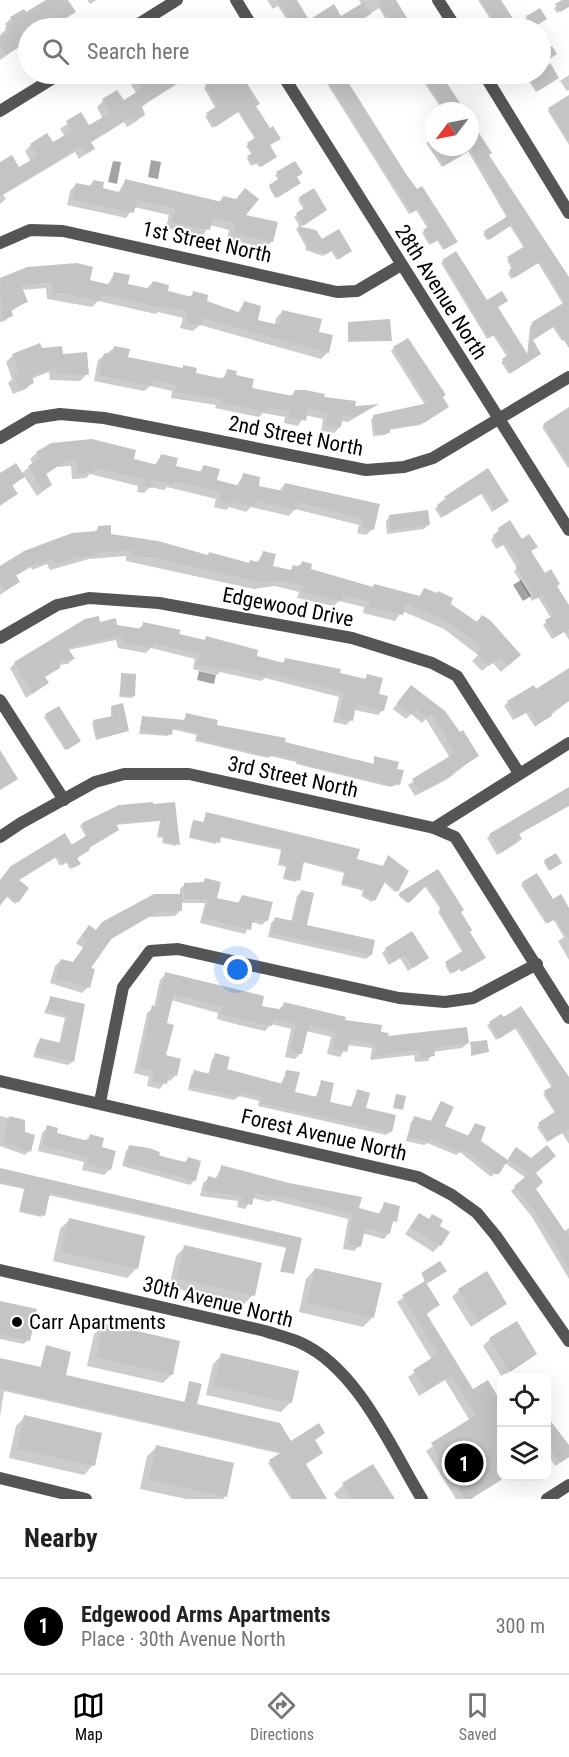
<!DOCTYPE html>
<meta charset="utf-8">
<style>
:root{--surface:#fff;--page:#f2f2f2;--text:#202124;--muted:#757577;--line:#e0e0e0;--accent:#000}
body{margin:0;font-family:"Roboto Condensed",sans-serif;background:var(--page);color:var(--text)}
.controls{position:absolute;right:18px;bottom:18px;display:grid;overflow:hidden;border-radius:12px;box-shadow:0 6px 24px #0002}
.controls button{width:54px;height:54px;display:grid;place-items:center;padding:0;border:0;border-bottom:2px solid var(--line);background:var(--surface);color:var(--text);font:30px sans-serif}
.compass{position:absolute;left:425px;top:102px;width:54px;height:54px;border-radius:50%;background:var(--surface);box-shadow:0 6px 24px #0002;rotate:238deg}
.you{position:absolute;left:238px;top:970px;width:21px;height:21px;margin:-15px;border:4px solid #fff;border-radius:50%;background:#1a73e8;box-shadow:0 0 0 9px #1a73e833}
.badge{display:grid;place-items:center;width:39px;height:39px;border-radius:50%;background:var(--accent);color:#fff;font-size:20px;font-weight:700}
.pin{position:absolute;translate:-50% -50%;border:3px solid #fff;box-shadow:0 2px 6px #0006}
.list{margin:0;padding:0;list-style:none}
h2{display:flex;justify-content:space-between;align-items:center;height:78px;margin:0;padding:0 24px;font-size:26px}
h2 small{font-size:20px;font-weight:400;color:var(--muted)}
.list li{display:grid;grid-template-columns:39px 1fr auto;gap:18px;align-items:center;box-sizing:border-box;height:96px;padding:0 24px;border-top:2px solid var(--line)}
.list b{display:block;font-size:22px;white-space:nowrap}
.list p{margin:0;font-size:20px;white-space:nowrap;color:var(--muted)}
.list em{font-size:20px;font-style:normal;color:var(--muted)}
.icon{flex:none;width:33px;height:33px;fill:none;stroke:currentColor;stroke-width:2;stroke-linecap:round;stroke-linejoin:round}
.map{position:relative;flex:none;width:569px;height:1499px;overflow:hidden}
.search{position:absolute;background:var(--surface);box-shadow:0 6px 24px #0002;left:18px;right:18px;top:18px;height:66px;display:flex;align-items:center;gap:15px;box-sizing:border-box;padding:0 21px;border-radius:33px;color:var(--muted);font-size:22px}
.sheet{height:174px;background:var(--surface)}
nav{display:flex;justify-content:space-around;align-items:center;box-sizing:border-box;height:84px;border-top:2px solid var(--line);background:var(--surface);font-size:16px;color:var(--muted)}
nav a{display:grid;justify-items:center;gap:3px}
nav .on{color:var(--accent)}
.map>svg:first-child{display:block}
</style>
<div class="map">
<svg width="569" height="1499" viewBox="0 0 569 1499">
<rect width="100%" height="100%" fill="#fff"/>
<!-- water -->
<g fill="#a3a3a3">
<polygon points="151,160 161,162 158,179 148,177"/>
<polygon points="113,161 121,162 117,184 108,182"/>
<polygon points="521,580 531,596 523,601 513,585"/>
<polygon points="199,671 216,675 214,684 197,680"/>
</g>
<!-- shadow -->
<g fill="#0003">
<polygon points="48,0 67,0 74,12 51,28 28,28 28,40 0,60 0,35 7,28 5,24 11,18 25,14"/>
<polygon points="87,0 97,0 90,4"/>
<polygon points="267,0 296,0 309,22 341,18 362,5 359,0 395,0 413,28 387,28 390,27 379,8 348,28 292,28 278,6 273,9"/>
<polygon points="478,0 500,0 515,25 539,10 543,21 531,28 496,28"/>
<polygon points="565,0 569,0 569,6 557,13 554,8"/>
<polygon points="551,48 547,60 558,78 536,92 524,74 540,74 540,55"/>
<polygon points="146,74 153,74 157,81 173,74 178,82 141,107 143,114 137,121 127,127 124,122 90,143 93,149 79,159 75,152 3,195 6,199 0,204 0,164 19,170 31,162 25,151 31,145 52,144 65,137 60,129 81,114 89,127 103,119 97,107 103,101 123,102 137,94 131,85"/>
<polygon points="204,74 228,74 230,77 239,74 258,104 254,106 273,159 259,167 256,163 251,166 247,159 252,155 246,146 255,139 238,112 212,128 205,116 216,109 204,88 207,85 203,78"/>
<polygon points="321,74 355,74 345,80 405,175 454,243 443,250 437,240 429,245 422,233 428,229 416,210 409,214"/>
<polygon points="408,74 438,74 465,111 443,111 423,81 417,75 411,79"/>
<polygon points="569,75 569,90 567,91 560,81"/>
<polygon points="549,109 569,111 569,145 548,111"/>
<polygon points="470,118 488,156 569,282 569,337 562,341 553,327 531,341 538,355 509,374 501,362 507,357 493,335 487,339 441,263 456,253 487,302 497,308 527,356 530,326 563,304 538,263 511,279 508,273 512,270 507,260 524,248 510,226 487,240 483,234 507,218 468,151 442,167 426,143 434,137 434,147 470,147"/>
<polygon points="295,163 295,177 299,183 275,198 269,187 279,181 275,175"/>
<polygon points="94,181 101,189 118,193 125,181 218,203 223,197 272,241 266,248 227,239 229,230 210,225 202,236 166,228 169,215 134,207 126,218 67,205 70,191 76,184 88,187"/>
<polygon points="300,198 325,210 300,227 294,217 304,210 298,200"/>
<polygon points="298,228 315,231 321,241 348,253 337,260 331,251 323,256 305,250 306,247 296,229"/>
<polygon points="28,269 107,285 115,273 126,285 146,289 153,282 166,292 189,297 194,293 205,302 237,314 244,303 256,321 275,325 276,318 283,311 317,333 328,352 321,359 200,325 193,331 180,328 183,318 158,312 156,314 98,301 92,307 47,299 46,288 21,290 26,302 10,312 11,315 5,321 0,322 0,280"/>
<polygon points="348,324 390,341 348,342"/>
<polygon points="114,348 127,359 181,369 184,367 194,375 221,380 228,371 251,389 290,397 295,391 354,407 375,406 348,422 341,421 340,427 334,433 321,431 323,419 305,415 298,426 284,423 285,417 263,413 259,417 215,408 216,405 171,398 172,391 150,386 144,391 94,381 98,360"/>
<polygon points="394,348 442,398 447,407 420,425 389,430 386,435 373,436 371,419 374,416 425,405 391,351"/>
<polygon points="41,350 62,355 87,374 80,381 50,380 49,372 31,379 33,382 26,389 13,394 8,383 12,379 6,362 13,355"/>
<polygon points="569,409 569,467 568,468 542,427"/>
<polygon points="37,453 132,461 154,466 161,456 174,467 198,473 204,467 215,482 236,486 244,475 257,487 278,492 285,484 378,505 373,529 366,535 357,533 359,525 295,509 289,516 251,507 246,512 229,507 226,510 214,507 216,499 167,487 164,490 150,487 144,493 137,492 138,486 90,474 86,478 72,479 71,466 57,467 45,475 51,485 37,496 24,476 11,487 16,494 0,506 0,475 21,474 33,464 30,459"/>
<polygon points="488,470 504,504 492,512 481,494 441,518 435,509 442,501"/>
<polygon points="390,516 428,525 424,529 387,534 386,521"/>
<polygon points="99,527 110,535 248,564 256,563 264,552 271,567 288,571 303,563 309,571 372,588 418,597 425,590 476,623 482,617 519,655 501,672 492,662 482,671 472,661 478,655 444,629 402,611 395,621 363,613 364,607 339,601 334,606 297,598 299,592 275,586 254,589 126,561 126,556 89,559 50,570 47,564 32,570 31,567 15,576 18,582 0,595 0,568 93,533"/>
<polygon points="499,529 536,547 530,552 569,606 569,640 564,632 552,639 543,625 551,618 538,597 532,601 514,571 517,568 503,545 496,549 491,540"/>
<polygon points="99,623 138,629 144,624 178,635 203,641 206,638 255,657 281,664 286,659 364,680 367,676 383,710 378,715 354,710 351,720 346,725 333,722 339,697 265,678 261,681 220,672 217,675 193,669 195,659 151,648 146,653 118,648 116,640 68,650 73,659 68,664 58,665 44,678 47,683 26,698 10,668 15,663"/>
<polygon points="569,670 569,701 535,727 526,713 513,720 504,706 508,702 533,687 535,691"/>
<polygon points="122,675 134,696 132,698 119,697"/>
<polygon points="406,692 443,712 477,756 446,780 415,796 408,785 450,758 426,719 422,723 411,714 406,719 393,709"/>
<polygon points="111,707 127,731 96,740 92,723 111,718"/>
<polygon points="187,714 215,727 373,765 375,758 395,770 399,784 390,787 296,764 296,762 270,756 268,758 195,741 197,735 171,729 168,736 139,734 142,718 183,721"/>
<polygon points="46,715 77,743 65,750 44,717"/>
<polygon points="569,788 569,805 517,835 520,839 517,843 497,855 487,838 490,835"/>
<polygon points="174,804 176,846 162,843 163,838 157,837 160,821 115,825 76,859 77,865 70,869 66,862 60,866 55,857 17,881 27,888 15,904 6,896 0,904 0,882 86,837 80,826 82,824"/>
<polygon points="206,813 382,867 387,859 397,891 395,892 383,881 372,902 361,896 364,891 341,885 344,873 302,862 296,882 283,879 286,867 278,865 281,850 219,837 216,844 189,838 192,823 203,823"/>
<polygon points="545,861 559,865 549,871 544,863"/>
<polygon points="437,871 482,959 461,972 459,968 450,974 445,965 463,953 438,912 441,910 424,885 407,903 398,895"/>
<polygon points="206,880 216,899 237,904 242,896 267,920 262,925 251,922 245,934 200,923 205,903 180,903 181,910 175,916 149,917 108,941 89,968 88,987 82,993 50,983 55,966 61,960 72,964 83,948 76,943 84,932 95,931 180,895 180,889 185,884 202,884"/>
<polygon points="523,883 569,910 569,960 558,941 564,937 553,919 546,924 521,885"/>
<polygon points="301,892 306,926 374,941 371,955 366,959 268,937 271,923 276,918 291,922 297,896"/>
<polygon points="386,949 427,957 408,971 400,958 389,965 382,953"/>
<polygon points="166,974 260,1007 279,1009 284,1004 387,1037 468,1043 462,1048 433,1052 428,1061 415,1062 414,1055 370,1060 372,1048 347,1045 340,1057 327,1054 331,1037 306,1031 301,1053 295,1059 285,1057 291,1029 271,1024 265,1031 235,1024 217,1019 218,1013 171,1000 165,1024 165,1056 176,1075 170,1081 166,1080 160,1089 147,1086 149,1077 134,1073 147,1013 154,1007 160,980"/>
<polygon points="51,997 83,1005 72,1062 68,1065 33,1057 37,1044 41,1040 59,1044 65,1018 44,1013"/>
<polygon points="521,1008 569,1081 569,1144 562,1133 547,1142 537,1127 555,1113 543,1094 552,1088 515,1028 496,1040 487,1025"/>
<polygon points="471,1044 487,1052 471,1056"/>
<polygon points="216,1055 225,1070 280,1085 287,1071 293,1093 315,1098 322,1081 329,1103 350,1109 357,1091 365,1109 394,1116 390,1132 386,1135 258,1106 259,1101 239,1096 234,1100 188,1090 191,1076 194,1072 208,1075 212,1059"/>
<polygon points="441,1103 443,1126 467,1137 475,1124 479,1141 507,1161 513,1153 534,1173 534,1189 564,1231 569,1228 569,1279 532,1217 511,1191 526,1178 505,1163 491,1177 460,1152 456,1155 427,1143 424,1145 406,1141 411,1122 415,1118 430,1122"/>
<polygon points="0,1116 23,1122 23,1133 29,1151 25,1155 0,1146"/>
<polygon points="48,1127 55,1134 85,1141 90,1136 100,1148 110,1169 104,1175 82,1170 84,1162 38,1151 42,1133"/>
<polygon points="130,1146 184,1163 188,1159 195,1180 190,1185 122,1166 126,1151"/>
<polygon points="222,1167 378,1215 384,1204 398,1208 389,1233 384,1239 362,1233 359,1246 354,1251 343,1249 348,1219 272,1200 270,1202 252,1198 245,1209 237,1207 238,1201 200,1196 203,1183 209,1178 215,1179"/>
<polygon points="0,1170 300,1239 293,1273 280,1272 286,1248 48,1195 41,1217 19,1212 24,1189 0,1184"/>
<polygon points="419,1215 438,1226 440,1245 433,1252 405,1234"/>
<polygon points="69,1220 144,1237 136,1269 127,1278 53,1261 60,1229"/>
<polygon points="185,1247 253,1295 244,1304 169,1287 176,1256"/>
<polygon points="315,1269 372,1318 363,1327 299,1312 306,1279"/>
<polygon points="443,1273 426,1284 438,1305 426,1315 473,1391 502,1402 502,1416 493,1421 502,1435 502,1476 507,1476 471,1499 456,1499 426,1451 470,1421 445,1380 419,1396 408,1377 432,1360 397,1302 425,1283 422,1274"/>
<polygon points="459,1290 505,1304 471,1327 452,1297"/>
<polygon points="0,1303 28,1340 24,1344 0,1339"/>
<polygon points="104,1325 172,1374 163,1383 87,1366 94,1334"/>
<polygon points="490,1339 535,1354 502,1377 483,1346"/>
<polygon points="46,1347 64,1376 184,1403 190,1383 195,1405 290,1443 313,1440 304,1464 325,1499 291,1499 268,1463 282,1454 4,1391 0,1417 0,1360 40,1369"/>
<polygon points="222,1355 297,1372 290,1403 281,1412 206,1395 213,1364"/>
<polygon points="25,1417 93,1465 84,1475 9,1458 16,1426"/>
<polygon points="546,1417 569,1449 569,1457 555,1466 546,1451"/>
<polygon points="157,1447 225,1496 223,1499 186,1499 140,1489 147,1456"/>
<polygon points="343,1485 393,1499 338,1499 334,1494"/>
</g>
<!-- building -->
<g fill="#c4c4c4">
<polygon points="46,0 68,0 76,12 50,28 28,28 28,42 6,55 0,45 0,38 8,33 5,28 14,22 10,17 24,9 26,12"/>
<polygon points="277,0 297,0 309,20 334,4 341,16 364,2 371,14 348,28 295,28"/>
<polygon points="376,0 396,0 413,28 394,28"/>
<polygon points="481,0 501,0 519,28 498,28"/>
<polygon points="562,0 569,0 569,7 560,12 555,4"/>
<polygon points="540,8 547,19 533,28 526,16"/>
<polygon points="552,46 557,54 545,62 540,53"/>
<polygon points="551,64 559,78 538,91 530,78 540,74"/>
<polygon points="144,74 154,74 157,79 165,74 175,74 180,82 142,106 145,115 134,122 131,117 91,142 95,149 86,154 81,146 0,196 0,162 12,155 19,167 38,156 30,144 47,133 53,142 72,131 66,121 81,112 89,125 110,113 102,99 117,90 124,100 143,88 137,78"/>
<polygon points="203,74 241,74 260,104 256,106 270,128 273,126 281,139 270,145 277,157 261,167 259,162 253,165 247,156 253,153 247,143 256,137 240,111 215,127 206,113 217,106 205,85 209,83"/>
<polygon points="323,74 343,74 406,174 417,189 422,186 458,242 445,249 439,240 431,244 423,230 429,226 418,209 412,213"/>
<polygon points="421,74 441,74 465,111 445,111"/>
<polygon points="569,95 569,141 548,108"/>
<polygon points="470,119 492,153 489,155 569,277 569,348 555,326 533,340 541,354 511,373 502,359 509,354 496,334 489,338 442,260 456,251 487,300 502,291 508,301 498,307 528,355 532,322 565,302 540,262 514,278 509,270 514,267 507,257 525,246 512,225 489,240 484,231 508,216 471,150 444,166 432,147 470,147"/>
<polygon points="295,161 303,173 297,177 301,183 277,198 269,185 280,178 276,172"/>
<polygon points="125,179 222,202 223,196 236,199 245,188 259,199 246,215 278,222 273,242 233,233 235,223 213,218 210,230 172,222 175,208 137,200 134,213 72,199 76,183 92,186 93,180 104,182 103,188 122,193"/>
<polygon points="314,188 327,210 303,226 296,213 306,207 299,197"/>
<polygon points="297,226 316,230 322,239 339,229 352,251 339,259 334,250 326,254 306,248 308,244"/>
<polygon points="77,263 93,267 90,280 111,285 114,272 130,275 128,284 151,289 153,281 169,285 168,291 192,297 193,291 208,295 207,301 241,313 244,301 261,306 258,320 279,325 282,310 322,319 319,332 333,335 329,353 203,318 201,325 186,322 188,311 164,306 164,308 101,294 100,301 62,293 53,294 52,282 21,285 28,302 11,309 13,316 2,320 0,278 27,267"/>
<polygon points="390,319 392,341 349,340 348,322"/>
<polygon points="408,338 446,395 443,397 449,407 424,423 390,428 390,433 375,434 373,415 428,403 393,347"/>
<polygon points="40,343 42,348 62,346 63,354 87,352 89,375 56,374 56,367 32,376 34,383 20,389 14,375 19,373 12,354"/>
<polygon points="114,346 130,349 128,357 183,368 183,365 197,368 196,373 225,379 227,369 237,371 236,375 254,379 252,388 293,396 295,390 305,390 325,394 324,397 356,401 355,406 379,404 355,417 343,415 341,427 326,425 328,413 308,408 306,421 289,417 290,411 267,407 266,412 221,402 221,399 176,392 177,385 153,380 152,386 99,375 104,353 112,355"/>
<polygon points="569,407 569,465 543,424"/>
<polygon points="92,439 136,450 134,459 158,465 161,454 178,458 176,466 202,472 203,465 220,469 217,480 240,486 243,473 260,477 259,486 283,491 285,483 380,504 374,530 362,527 364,519 298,502 296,510 255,500 254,506 235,501 234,504 219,501 221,492 173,481 172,484 153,480 151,488 142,486 144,479 94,468 94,472 78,473 77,460 65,461 46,473 52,485 43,491 28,466 40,458 36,452 51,443"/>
<polygon points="16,463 25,477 12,485 18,494 0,505 0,473"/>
<polygon points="488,468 509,501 495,510 484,492 444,516 437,505 446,499 444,497"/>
<polygon points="428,510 430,525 391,530 389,515"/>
<polygon points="510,520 522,539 529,534 538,547 531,551 545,573 551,569 560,584 557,586 569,605 569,629 555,637 545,620 554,615 542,595 536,599 516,567 520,564 506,543 500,546 493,535 499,531 498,528"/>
<polygon points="111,525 111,534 158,541 208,555 209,552 249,563 250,560 260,563 263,551 276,554 273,566 291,570 293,565 301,567 302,561 312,564 311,569 373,587 374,584 420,596 424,588 437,593 438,591 453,598 451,604 477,622 482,615 490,620 521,655 508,666 500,657 489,666 477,653 483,648 450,623 406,604 403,615 368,607 370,601 343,595 341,601 303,592 304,586 282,580 281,582 274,581 273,583 263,581 262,583 155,558 131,555 132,550 94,553 95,556 75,557 56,564 54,559 38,564 37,562 16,575 20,582 5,591 0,582 0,566 24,551 72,533 98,531 98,526"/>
<polygon points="99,616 100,622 116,618 117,625 142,629 143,622 181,630 179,634 205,640 206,636 236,644 258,650 257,656 284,663 285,658 341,669 340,673 366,679 367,674 383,678 379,694 388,696 384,711 356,704 353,721 338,717 344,692 265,672 268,677 224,667 223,670 197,664 200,654 154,643 153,648 123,643 121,636 67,647 75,659 60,661 60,668 45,677 49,683 32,694 14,662 85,619"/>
<polygon points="569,668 569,701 551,712 552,716 538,724 530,710 517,718 507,701 534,685 536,689"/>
<polygon points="121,673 136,674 135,696 120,696"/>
<polygon points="411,685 445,711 460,732 463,730 479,756 452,773 453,775 420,792 412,779 455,753 432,714 428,718 417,709 412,715 397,703"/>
<polygon points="123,703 129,731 97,739 93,720 113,716 111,706"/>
<polygon points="59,706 81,741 67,750 45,714"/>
<polygon points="186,713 218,720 217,725 286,738 285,742 374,764 374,756 399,762 397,769 404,770 400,785 394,784 393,786 297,763 297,760 272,754 271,757 196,739 198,733 173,727 172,735 140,732 142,716 185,720"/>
<polygon points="0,750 18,779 0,790"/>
<polygon points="569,787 569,806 519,834 522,839 501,853 489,834"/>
<polygon points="153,802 153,804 175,802 180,845 163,841 165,836 158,835 161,820 116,823 119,830 89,848 90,850 77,858 81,864 73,868 68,861 63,865 58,856 19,880 29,888 18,903 8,895 0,906 0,880 11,866 65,833 72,845 87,835 82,823 119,805"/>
<polygon points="206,812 360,849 357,859 383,866 388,855 409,871 398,892 386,880 375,901 362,894 365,889 342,883 345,871 338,868 304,861 300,881 284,877 287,865 279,863 282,848 221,836 220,843 190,836 193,820 204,822"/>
<polygon points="556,853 562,863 551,870 544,860"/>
<polygon points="438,869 464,910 461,912 472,930 470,932 486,958 463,971 461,968 453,973 445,962 464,950 439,910 442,907 431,890 427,885 409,903 399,893"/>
<polygon points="537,873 553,899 561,894 569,908 569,940 556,919 548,923 522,882"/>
<polygon points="205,878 221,882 217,898 240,903 242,895 273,902 268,921 253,918 251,930 204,918 209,899 184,899 184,883 204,882"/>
<polygon points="301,890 314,893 307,925 375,940 372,955 271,933 275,917 293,921"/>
<polygon points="154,894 182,894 182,911 157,912 112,938 91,968 95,969 90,988 55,978 61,959 73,962 88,941 81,936 89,925 96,930 102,922"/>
<polygon points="412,931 429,958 413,968 405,955 394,962 385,948"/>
<polygon points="165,972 264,996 262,1006 282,1010 284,1002 346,1017 345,1020 382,1025 381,1032 389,1033 388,1036 467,1027 469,1043 434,1048 435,1056 420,1058 419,1050 375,1056 376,1043 350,1040 347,1052 332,1049 336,1032 309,1025 302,1054 290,1051 296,1024 274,1018 272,1026 241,1019 222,1014 223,1007 174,994 167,1023 174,1025 166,1055 181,1059 177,1076 169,1074 167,1084 152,1081 154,1071 139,1068 152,1005 157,1007"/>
<polygon points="50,996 85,1004 74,1062 36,1053 40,1038 61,1043 68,1015 47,1010"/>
<polygon points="521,1006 569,1077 569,1129 549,1141 538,1123 556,1111 544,1091 554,1085 518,1027 499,1039 489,1022 501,1014 504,1017"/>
<polygon points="487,1040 489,1052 472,1055 470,1042"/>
<polygon points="215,1053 230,1057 227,1069 283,1084 286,1070 300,1072 295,1092 317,1097 321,1080 334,1083 330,1102 353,1107 357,1089 370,1093 366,1108 396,1115 392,1132 261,1103 262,1097 240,1092 239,1097 190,1086 194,1070 210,1074"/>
<polygon points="396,1094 406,1096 403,1110 393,1108"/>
<polygon points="441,1101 454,1107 445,1126 469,1136 475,1123 486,1127 481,1141 508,1160 499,1174 495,1174 463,1148 461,1153 430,1139 429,1142 409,1137 414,1116 431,1121"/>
<polygon points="9,1116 25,1120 25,1132 35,1135 31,1152 3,1141"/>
<polygon points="47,1125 58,1128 57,1133 88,1141 90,1134 104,1138 102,1147 116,1151 111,1170 87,1164 88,1157 42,1145"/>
<polygon points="129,1145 149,1148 160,1152 159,1156 186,1162 188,1157 201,1161 196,1181 125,1162"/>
<polygon points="547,1145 556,1156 536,1173 543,1182 536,1189 569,1237 569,1269 536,1213 514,1186 529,1174 508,1159 516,1147 531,1158"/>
<polygon points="221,1165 289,1183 362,1197 359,1208 381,1214 384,1202 400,1206 397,1222 393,1221 390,1234 365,1228 361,1247 348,1244 353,1214 278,1195 277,1198 255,1192 252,1205 241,1202 243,1196 205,1191 208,1176 218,1179"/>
<polygon points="0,1168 302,1238 294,1274 281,1271 287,1246 50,1193 45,1216 20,1210 25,1188 0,1182"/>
<polygon points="419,1213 429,1219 432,1214 443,1220 440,1226 450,1232 441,1246 410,1227"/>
<polygon points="69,1218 145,1236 138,1269 61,1252"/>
<polygon points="184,1245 262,1263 255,1296 177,1278"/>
<polygon points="440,1261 447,1271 428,1283 421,1273"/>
<polygon points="315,1268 382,1283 374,1318 307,1303"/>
<polygon points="487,1271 507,1304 478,1322 458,1289"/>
<polygon points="425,1281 440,1305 426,1313 473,1389 488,1380 501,1402 501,1480 470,1499 465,1499 431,1443 476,1415 451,1375 426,1391 413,1370 438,1354 402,1295"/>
<polygon points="0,1301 37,1309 30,1341 0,1334"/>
<polygon points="517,1321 537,1354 510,1372 489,1338"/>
<polygon points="103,1323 180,1341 173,1375 96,1357"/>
<polygon points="46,1345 71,1352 66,1375 185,1402 189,1381 202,1384 197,1404 280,1423 291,1441 319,1423 325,1433 315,1440 323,1453 306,1464 327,1499 293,1499 269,1460 282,1452 0,1388 0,1358 41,1367"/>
<polygon points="221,1353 299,1371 292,1403 214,1386"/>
<polygon points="24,1415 102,1433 95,1466 17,1449"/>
<polygon points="546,1415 569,1445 569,1457 560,1463 546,1440"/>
<polygon points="156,1445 234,1463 227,1497 149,1480"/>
<polygon points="373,1464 395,1499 352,1499 342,1483"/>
</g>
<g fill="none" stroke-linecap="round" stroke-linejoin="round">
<!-- minor -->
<g stroke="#555" stroke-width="12">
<polyline points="236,0 253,28"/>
<polyline points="438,0 456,28"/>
<polyline points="282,74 569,530"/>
<polyline points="484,74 569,213"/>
<polyline points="0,243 30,230 63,231 337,292 357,291 401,265"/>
<polyline points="0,438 34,418 60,414 104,418 366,470 404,467 433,458 569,377"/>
<polyline points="0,638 57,605 89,598 159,603 352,638 432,663 457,676 519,773"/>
<polyline points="0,700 64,800"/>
<polyline points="434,828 455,837 569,1018"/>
<polyline points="0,837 21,823 95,782 124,774 189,774 434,828 569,743"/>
<polyline points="0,1081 418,1177 452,1195 477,1213 496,1236 569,1341"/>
<polyline points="100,1102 123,987 150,951 178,949 399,998 445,1002 473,998 537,964"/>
<path d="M0,1270l265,61c12,4 25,7 36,12 57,26 90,105 121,156"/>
<polyline points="0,1478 86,1499"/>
</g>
<!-- tertiary -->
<g stroke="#555" stroke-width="12">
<polyline points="132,28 177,0"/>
<polyline points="0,111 60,74"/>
<polyline points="547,1499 569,1485"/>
</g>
</g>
<!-- markers -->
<circle fill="#000" stroke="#fff" stroke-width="2" cx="17" cy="1322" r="6"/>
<g text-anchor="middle" stroke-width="4.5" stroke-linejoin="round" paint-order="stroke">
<!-- street labels -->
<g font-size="21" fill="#000" stroke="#fff">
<text transform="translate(207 242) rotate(12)" y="7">1st Street North</text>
<text transform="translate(441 292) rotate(58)" y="7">28th Avenue North</text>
<text transform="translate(296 436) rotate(11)" y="7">2nd Street North</text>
<text transform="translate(288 607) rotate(11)" y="7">Edgewood Drive</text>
<text transform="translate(293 777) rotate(12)" y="7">3rd Street North</text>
<text transform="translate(324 1135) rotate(13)" y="7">Forest Avenue North</text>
<text transform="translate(218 1302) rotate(14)" y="7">30th Avenue North</text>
</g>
<!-- poi labels -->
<g font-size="21" fill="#000" stroke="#fff" text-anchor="start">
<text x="29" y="1329">Carr Apartments</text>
</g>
</g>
</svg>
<div class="controls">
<button><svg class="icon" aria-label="locate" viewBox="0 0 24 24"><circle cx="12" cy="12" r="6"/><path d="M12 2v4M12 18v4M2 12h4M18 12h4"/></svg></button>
<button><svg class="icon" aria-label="layers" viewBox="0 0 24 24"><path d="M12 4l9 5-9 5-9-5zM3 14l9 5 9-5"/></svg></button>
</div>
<svg class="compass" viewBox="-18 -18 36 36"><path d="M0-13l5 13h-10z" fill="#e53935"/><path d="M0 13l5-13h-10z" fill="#757577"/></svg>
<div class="you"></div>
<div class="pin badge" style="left:464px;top:1463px">1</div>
<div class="search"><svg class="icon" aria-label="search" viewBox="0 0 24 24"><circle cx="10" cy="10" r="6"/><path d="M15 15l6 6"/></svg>Search here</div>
</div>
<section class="sheet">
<h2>Nearby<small></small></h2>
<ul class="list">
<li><span class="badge">1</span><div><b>Edgewood Arms Apartments</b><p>Place · 30th Avenue North</p></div><em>300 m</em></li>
</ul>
</section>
<nav>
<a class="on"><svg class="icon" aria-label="map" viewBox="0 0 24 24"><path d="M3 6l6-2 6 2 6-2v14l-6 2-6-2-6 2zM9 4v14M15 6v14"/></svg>Map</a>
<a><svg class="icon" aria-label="directions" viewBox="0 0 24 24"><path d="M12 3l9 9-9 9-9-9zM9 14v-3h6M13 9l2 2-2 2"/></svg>Directions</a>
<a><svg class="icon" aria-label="saved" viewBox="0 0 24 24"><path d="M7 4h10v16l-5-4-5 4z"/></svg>Saved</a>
</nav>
